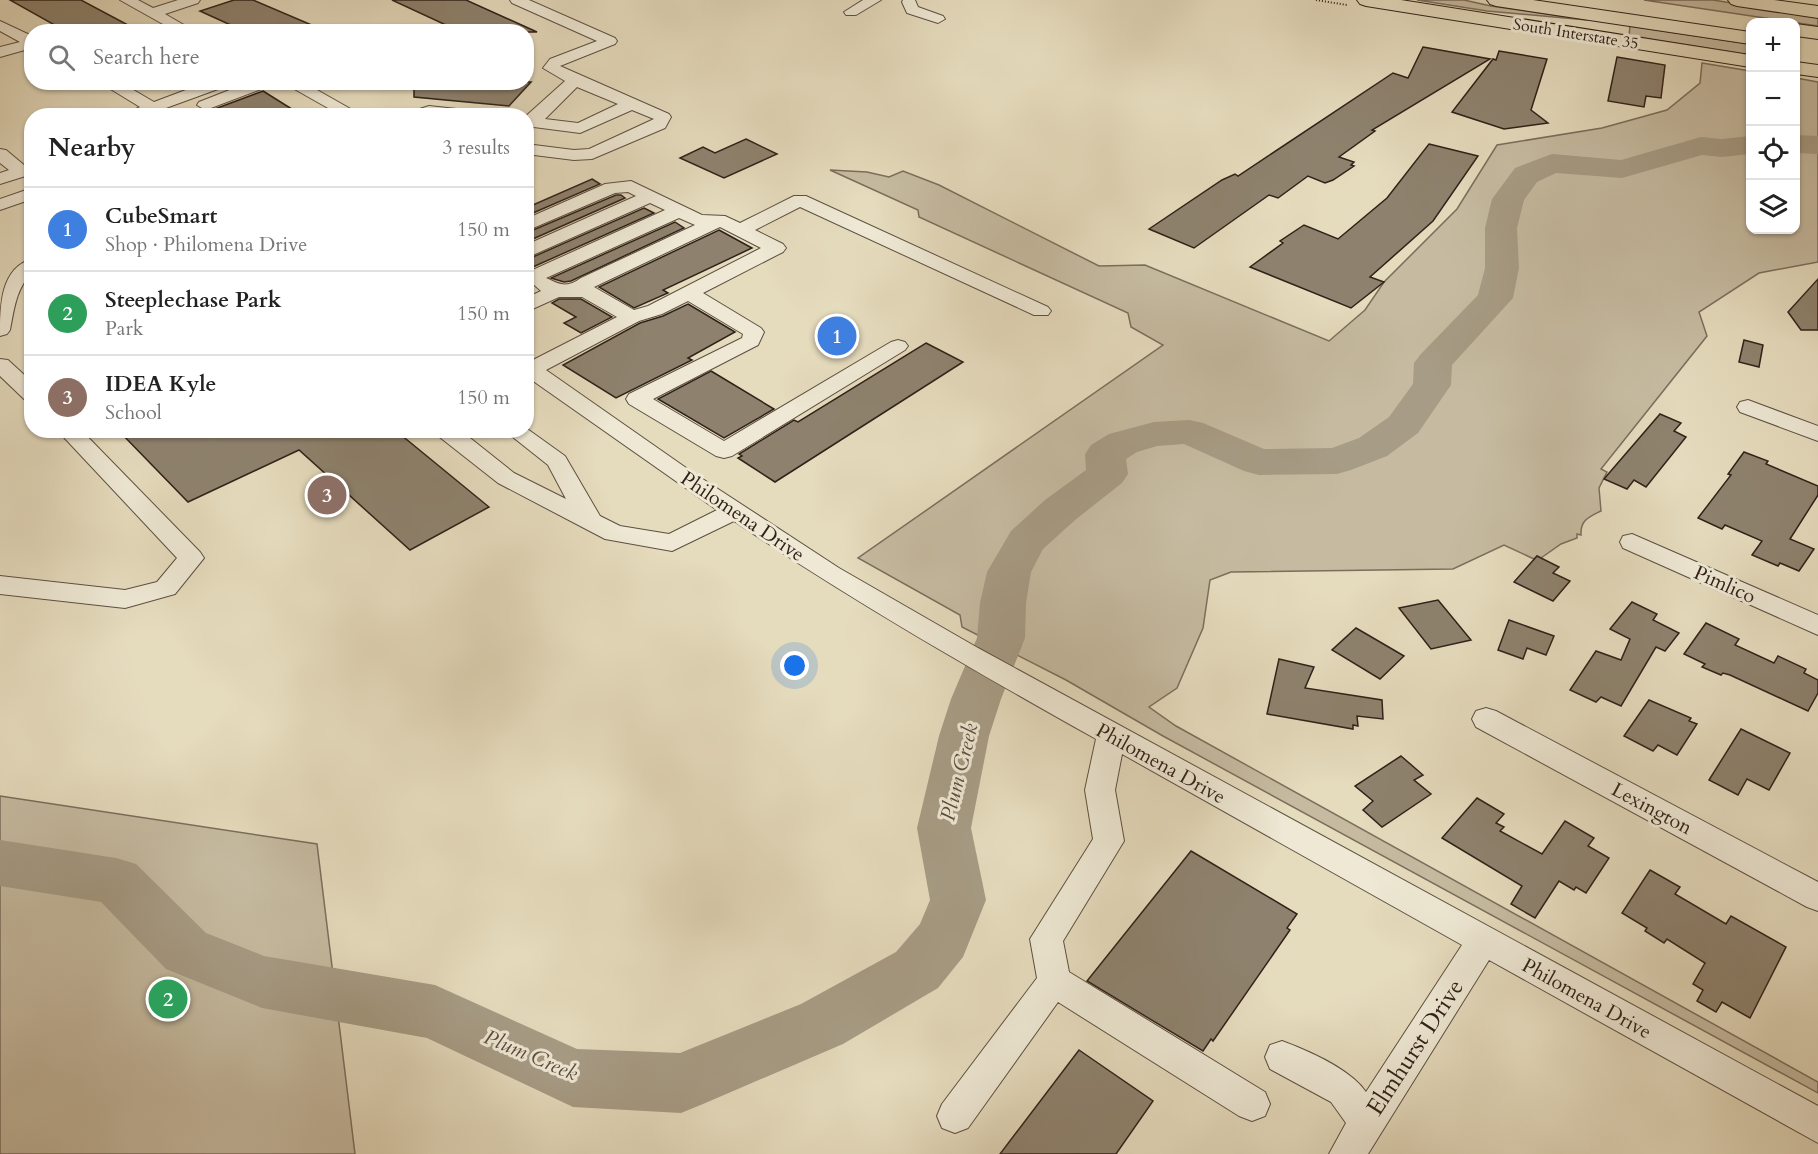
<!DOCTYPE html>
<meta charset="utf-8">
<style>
:root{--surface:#fff;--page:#f6f6f6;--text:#222;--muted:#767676;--line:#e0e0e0;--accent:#1a73e8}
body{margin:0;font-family:Cardo,serif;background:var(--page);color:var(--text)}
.controls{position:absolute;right:18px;top:18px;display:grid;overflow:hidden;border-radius:12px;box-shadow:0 2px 4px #0004}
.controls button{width:54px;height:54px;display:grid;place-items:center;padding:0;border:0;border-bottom:2px solid var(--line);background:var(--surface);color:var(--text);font:30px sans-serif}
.you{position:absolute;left:795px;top:666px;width:21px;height:21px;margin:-15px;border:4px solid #fff;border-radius:50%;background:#1a73e8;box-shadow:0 0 0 9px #1a73e833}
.badge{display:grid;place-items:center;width:39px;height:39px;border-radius:50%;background:var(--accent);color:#fff;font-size:20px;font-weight:700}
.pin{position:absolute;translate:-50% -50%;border:3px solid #fff;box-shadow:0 2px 6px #0006}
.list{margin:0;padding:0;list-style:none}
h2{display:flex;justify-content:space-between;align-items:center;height:78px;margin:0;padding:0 24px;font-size:26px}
h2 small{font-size:20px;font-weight:400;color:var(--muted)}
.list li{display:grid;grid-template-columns:39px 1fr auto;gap:18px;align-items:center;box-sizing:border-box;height:84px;padding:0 24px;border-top:2px solid var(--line)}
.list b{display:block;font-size:22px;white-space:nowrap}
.list p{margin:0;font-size:20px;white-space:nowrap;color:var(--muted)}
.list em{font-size:20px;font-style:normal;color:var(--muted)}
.icon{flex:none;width:33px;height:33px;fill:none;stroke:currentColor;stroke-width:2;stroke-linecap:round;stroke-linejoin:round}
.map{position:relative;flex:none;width:1818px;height:1154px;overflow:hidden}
.search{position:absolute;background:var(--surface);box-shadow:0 2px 4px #0004;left:24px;top:24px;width:510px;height:66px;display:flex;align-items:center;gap:15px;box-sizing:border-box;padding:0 21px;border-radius:24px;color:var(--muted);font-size:22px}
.panel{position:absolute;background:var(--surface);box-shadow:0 2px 4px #0004;left:24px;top:108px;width:510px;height:330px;border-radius:24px}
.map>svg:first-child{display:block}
</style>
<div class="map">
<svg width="1818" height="1154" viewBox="0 0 1818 1154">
<rect width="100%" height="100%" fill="#e5dbbd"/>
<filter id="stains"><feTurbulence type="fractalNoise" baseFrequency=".00333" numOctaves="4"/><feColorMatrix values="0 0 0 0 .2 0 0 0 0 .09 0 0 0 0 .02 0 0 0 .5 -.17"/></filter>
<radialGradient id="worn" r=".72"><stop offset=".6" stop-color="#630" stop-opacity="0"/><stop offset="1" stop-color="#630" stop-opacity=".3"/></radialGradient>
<!-- green -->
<g fill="#c6bba1" stroke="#7b6e5d" stroke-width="1.5">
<polygon points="1417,0 1464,0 1491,6 1587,20 1487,11"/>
<polygon points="1644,0 1713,0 1818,17 1818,26"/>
<polygon points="1630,26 1750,44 1750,55 1629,36"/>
<path d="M1702,63l48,8v159h46v-152l22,4v180l-59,11 -60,39 8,24 -106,133 6,3 -8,16 2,23c-12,6 -21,9 -20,24l-4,-1v4l-16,6 -20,14 -4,-2 -3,3 -30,-14 -51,24 -222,3 -21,8 -7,48 -26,60 -28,19 27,19 642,356v11l-655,-357 -97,-56 -104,-53 -2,-12 -102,-57 305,-213 -32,-18 -3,-14 -209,-96 -1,-7 -88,-40 37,2 22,5 14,-6 36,14 160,81 46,-1 184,76 36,-31 19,-28 73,-73 40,-64 105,-17 65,-18 33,-27z"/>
<polygon points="0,796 317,844 355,1154 0,1154"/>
</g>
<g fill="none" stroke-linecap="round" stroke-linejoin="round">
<!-- river -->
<g fill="#a79c85" fill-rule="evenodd">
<polygon points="1796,135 1818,136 1818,154 1796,153"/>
<polygon points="1750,136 1750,154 1722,157 1702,155 1622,178 1556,173 1537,182 1524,200 1517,228 1519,268 1513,298 1452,365 1451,385 1418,433 1387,456 1351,470 1337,474 1259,475 1244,471 1184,444 1157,446 1137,452 1126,459 1128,474 1122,483 1075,520 1043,549 1031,572 1026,603 1025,638 1001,699 989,736 971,828 986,900 963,957 938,988 843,1044 703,1104 681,1113 573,1107 427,1038 262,1008 166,969 101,902 0,886 0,840 116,858 136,864 206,933 264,956 435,985 577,1049 680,1053 801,1004 896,952 920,924 930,900 917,828 939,736 951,699 977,638 980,603 987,572 1011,531 1045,500 1086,470 1085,454 1091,445 1109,434 1154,422 1189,420 1203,423 1264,449 1332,448 1359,438 1389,417 1413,384 1414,363 1420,355 1478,295 1485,268 1485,228 1492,199 1515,168 1552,154 1621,160 1701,137 1722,139"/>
</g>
</g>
<!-- building -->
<g fill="#8e826e" stroke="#302119" stroke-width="1.5">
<polygon points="10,0 81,0 141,32 67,32"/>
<polygon points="234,0 253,0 328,32 246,32 200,11"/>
<polygon points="392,0 466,0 537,32 461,32"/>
<polygon points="1423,47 1490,59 1372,130 1375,131 1339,157 1354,162 1351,165 1354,166 1333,180 1325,183 1308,176 1278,198 1269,195 1194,248 1149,229 1222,180 1235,174 1238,176 1393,73 1408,78"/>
<polygon points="1499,51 1547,59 1531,110 1548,123 1504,129 1452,112 1493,59 1496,60"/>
<polygon points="1617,57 1665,65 1661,98 1646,96 1644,107 1608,101"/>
<polygon points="414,82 531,82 509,106 414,97"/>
<polygon points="263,91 303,116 220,116 212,110"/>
<polygon points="746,139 777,154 724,178 680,158 703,147 715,153"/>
<polygon points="1429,144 1478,156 1433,221 1370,277 1384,282 1351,308 1250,267 1283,243 1280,241 1304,225 1338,239 1387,198"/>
<polygon points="592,179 600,184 526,216 526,208"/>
<polygon points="616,195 621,195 625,198 526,242 526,233"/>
<polygon points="644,208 654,213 526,270 526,260"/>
<polygon points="675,222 684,228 571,281 564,282 551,278"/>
<polygon points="719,230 752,248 663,290 668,293 634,308 599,287"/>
<polygon points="1818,279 1818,330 1801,330 1788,312"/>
<polygon points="559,299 581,299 612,317 581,333 564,323 576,317 552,303"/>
<polygon points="688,304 735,332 688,358 692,360 616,398 563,365 640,323 663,316"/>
<polygon points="1744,340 1763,345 1759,367 1739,362"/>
<polygon points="926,343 963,362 775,482 738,458 742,456 739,454 794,420 798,422"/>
<polygon points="711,371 774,409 724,438 658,399"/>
<polygon points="1660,414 1681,423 1674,431 1686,437 1646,487 1634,480 1627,489 1604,479"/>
<polygon points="118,430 395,430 489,507 410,550 299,450 188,502"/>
<polygon points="1744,452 1768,461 1766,464 1818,486 1818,495 1790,539 1814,549 1799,571 1780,563 1778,566 1752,555 1762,541 1725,525 1722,529 1698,518 1731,475 1728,474"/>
<polygon points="1537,556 1559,567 1553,573 1570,581 1553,601 1514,582"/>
<polygon points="1438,600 1471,640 1431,649 1399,608"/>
<polygon points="1632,602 1657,614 1653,620 1679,633 1665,651 1656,647 1621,706 1601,697 1596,702 1570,690 1596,651 1621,660 1630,639 1610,629"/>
<polygon points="1509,620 1554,636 1546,655 1527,648 1523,659 1498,650"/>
<polygon points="1706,623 1739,639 1735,645 1774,663 1778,656 1806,669 1804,673 1818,680 1818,693 1808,711 1730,675 1723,673 1721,675 1702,667 1705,664 1684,654"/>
<polygon points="1356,628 1404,656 1380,679 1332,650"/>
<polygon points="1279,659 1314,667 1305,688 1382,700 1383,719 1357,716 1358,726 1353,725 1353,729 1267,714"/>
<polygon points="1649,700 1691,718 1689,721 1697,724 1677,755 1658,745 1653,751 1624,736"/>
<polygon points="1741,729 1790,753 1769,790 1747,779 1738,795 1709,780"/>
<polygon points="1401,756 1423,775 1414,780 1431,794 1382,827 1363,810 1373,801 1355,786"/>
<polygon points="1477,798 1504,814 1496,823 1504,827 1500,831 1542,854 1565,821 1594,838 1588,846 1609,858 1586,893 1576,887 1574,890 1559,881 1535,918 1511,904 1522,886 1442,838"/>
<polygon points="1191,851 1297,914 1287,928 1290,930 1213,1041 1211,1039 1203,1051 1087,981"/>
<polygon points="1650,870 1680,887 1675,894 1726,924 1731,916 1786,947 1750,1018 1722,1002 1716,1012 1697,1001 1703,990 1693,984 1705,963 1667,939 1664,943 1645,931 1647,928 1622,913"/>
<polygon points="1079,1050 1153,1101 1116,1154 1000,1154"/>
</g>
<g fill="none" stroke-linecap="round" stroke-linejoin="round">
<defs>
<g id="minor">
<polygon points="120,0 138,0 153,8 178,0 200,0 198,3 165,14 196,32 177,32"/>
<path d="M510,0h19l86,38 2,3 -2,3 -55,22 109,48 2,3 -6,11 -73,31 -18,1 -48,-6v-10l48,6 15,-1 65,-30 -22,-9 -52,23 -54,-7v-10l39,-35 -22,-13 7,-9 47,-18 -85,-38zM577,87l41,17 -40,19 -33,-4z"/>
<polygon points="863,0 881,0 856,15 846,15 844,12"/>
<polygon points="903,0 915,0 918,7 943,16 945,19 938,23 907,13 902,2"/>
<polygon points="0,21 32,36 32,48 0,57 0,47 20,42 0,31"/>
<polygon points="99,82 120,82 154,102 207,82 231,82 229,85 166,108 171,113 169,116 152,114 122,116 140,107"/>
<polygon points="250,82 274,82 272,85 211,108 205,110 197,105 199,102"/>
<polygon points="282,82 303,82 363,116 342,116"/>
<polygon points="429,106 475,111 483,116 405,116 407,113"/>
<polygon points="0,149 6,150 24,165 32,163 32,174 0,184 0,173 9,170 0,163"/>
<path d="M631,181l71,34 23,1 15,7 54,-27h12l242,111 3,4 -3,4h-14l-234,-108 -45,23 28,14 3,4 -3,4 -80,41 58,35 3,4 -6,13 -105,54 71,42 167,-99 7,-2 7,2 3,4 -3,4 -173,106 -8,2 -8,-2 -87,-52 -3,-5 3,-5 113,-56 1,-4 -55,-33 -26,13 -23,7 -93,49 146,102 147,96 139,80 840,458v37l-329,-183 -121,194h-39l17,-31 -15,-21 -61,-33 -5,-12 5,-12 12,-4c27,10 68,28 84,51l96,-147 -340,-191 -7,36 9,51 -61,100 6,31 196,120 5,12 -5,12 -13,5 -13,-5 -181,-114 -90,126 -13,5 -13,-5 -5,-12 5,-12 95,-126 -7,-39 63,-100 -8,-49 11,-51c-123,-69 -245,-139 -362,-218l-62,30 -67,-12 -107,-56 -61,-48 -3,-5h26l54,43 52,26 -18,-34 -44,-35h22v-2l39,28 35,60 20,10 49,8 48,-24 -191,-134v-16l5,1 86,-44 -35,-20h-23l-33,15v-14l15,-7 -9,-8 -6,-2v-8l139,-63 -15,-7 -124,55v-13l110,-49 -8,-4 -13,1 -89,38v-12l79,-35zM679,218l16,7 -114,53c-14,10 -20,7 -35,0zM720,227l41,21 -113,58 -14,4 -40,-23z"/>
<polygon points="32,188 32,199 0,210 0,199"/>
<path d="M32,259v14c-16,15 -18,37 -22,57l-3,4 -7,2c0,-29 0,-68 32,-77z"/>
<polygon points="0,359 8,360 32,382 32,400 24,399 0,376"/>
<polygon points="1748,400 1818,426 1818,441 1740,412 1737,407 1740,402"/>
<polygon points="57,430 81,430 200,552 204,558 175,594 125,608 0,594 0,576 125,590 157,582 177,558"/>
<polygon points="1632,534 1818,615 1818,635 1623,548 1620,542 1623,536"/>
<polygon points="1486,708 1496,711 1818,882 1818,911 1807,907 1476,727 1472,719 1476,711"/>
</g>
<g id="major">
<polygon points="1357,0 1401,0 1750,55 1750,67 1366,6 1360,4"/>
<polygon points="1728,0 1774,0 1818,6 1818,18 1737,6 1731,4"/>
<polygon points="1796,62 1818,65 1818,77 1796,74"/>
</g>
<g id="highway">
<polygon points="1487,0 1533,0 1750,32 1750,44 1496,6 1490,4"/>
<polygon points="1796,24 1818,27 1818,39 1796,36"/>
</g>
</defs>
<!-- minor casing -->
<use href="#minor" stroke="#5d5042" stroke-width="2"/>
<!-- major casing -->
<use href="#major" stroke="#302119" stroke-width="2"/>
<!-- highway casing -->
<use href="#highway" stroke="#302119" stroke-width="2"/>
<!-- path -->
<polyline stroke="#302119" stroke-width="2" stroke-dasharray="1 2" stroke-linecap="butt" points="1316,0 1347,5"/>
<!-- minor -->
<use href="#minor" fill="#eee8d4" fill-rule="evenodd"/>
<!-- major -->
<use href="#major" fill="#e5dbbd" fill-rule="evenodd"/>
<!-- highway -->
<use href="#highway" fill="#e5dbbd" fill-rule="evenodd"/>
</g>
<g text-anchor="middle" stroke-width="6" stroke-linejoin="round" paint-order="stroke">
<!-- far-street labels -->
<g font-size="16" fill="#302119" stroke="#eee8d4">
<text transform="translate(1576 33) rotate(9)" y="6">South Interstate 35</text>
</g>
<!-- street labels -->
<g font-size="20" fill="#302119" stroke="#eee8d4">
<text transform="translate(743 516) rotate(34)" y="7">Philomena Drive</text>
<text transform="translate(1725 584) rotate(24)" y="7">Pimlico</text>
<text transform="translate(1161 763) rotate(29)" y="7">Philomena Drive</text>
<text transform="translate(1652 808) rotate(28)" y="7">Lexington</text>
<text transform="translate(1587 998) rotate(29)" y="7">Philomena Drive</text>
</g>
<!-- water labels -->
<g font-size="21" font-style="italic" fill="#5a4c3f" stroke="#eee8d4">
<text transform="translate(959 772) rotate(-76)" y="7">Plum Creek</text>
<text transform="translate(531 1055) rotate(23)" y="7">Plum Creek</text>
</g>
<!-- near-street labels -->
<g font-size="24" fill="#302119" stroke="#eee8d4">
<text transform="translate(1415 1047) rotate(-57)" y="8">Elmhurst Drive</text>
</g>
</g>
<rect width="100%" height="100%" filter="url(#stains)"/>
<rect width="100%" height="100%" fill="url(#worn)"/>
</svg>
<div class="controls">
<button>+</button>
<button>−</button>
<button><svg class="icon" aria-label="locate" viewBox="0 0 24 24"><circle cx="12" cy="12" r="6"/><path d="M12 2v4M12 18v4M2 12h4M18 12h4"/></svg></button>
<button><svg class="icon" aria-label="layers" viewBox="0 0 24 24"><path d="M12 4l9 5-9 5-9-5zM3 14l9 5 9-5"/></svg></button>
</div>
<div class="you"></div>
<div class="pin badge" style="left:837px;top:336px;background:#3f7fe0">1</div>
<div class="pin badge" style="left:168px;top:999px;background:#2e9e5b">2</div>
<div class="pin badge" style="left:327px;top:495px;background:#8d6e63">3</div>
<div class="search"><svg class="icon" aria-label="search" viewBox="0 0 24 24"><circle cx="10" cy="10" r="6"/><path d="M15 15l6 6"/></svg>Search here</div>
<section class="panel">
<h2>Nearby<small>3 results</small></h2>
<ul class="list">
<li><span class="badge" style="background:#3f7fe0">1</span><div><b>CubeSmart</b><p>Shop · Philomena Drive</p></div><em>150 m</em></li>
<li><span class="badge" style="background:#2e9e5b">2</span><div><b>Steeplechase Park</b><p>Park</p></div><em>150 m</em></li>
<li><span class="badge" style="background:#8d6e63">3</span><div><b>IDEA Kyle</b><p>School</p></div><em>150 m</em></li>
</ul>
</section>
</div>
